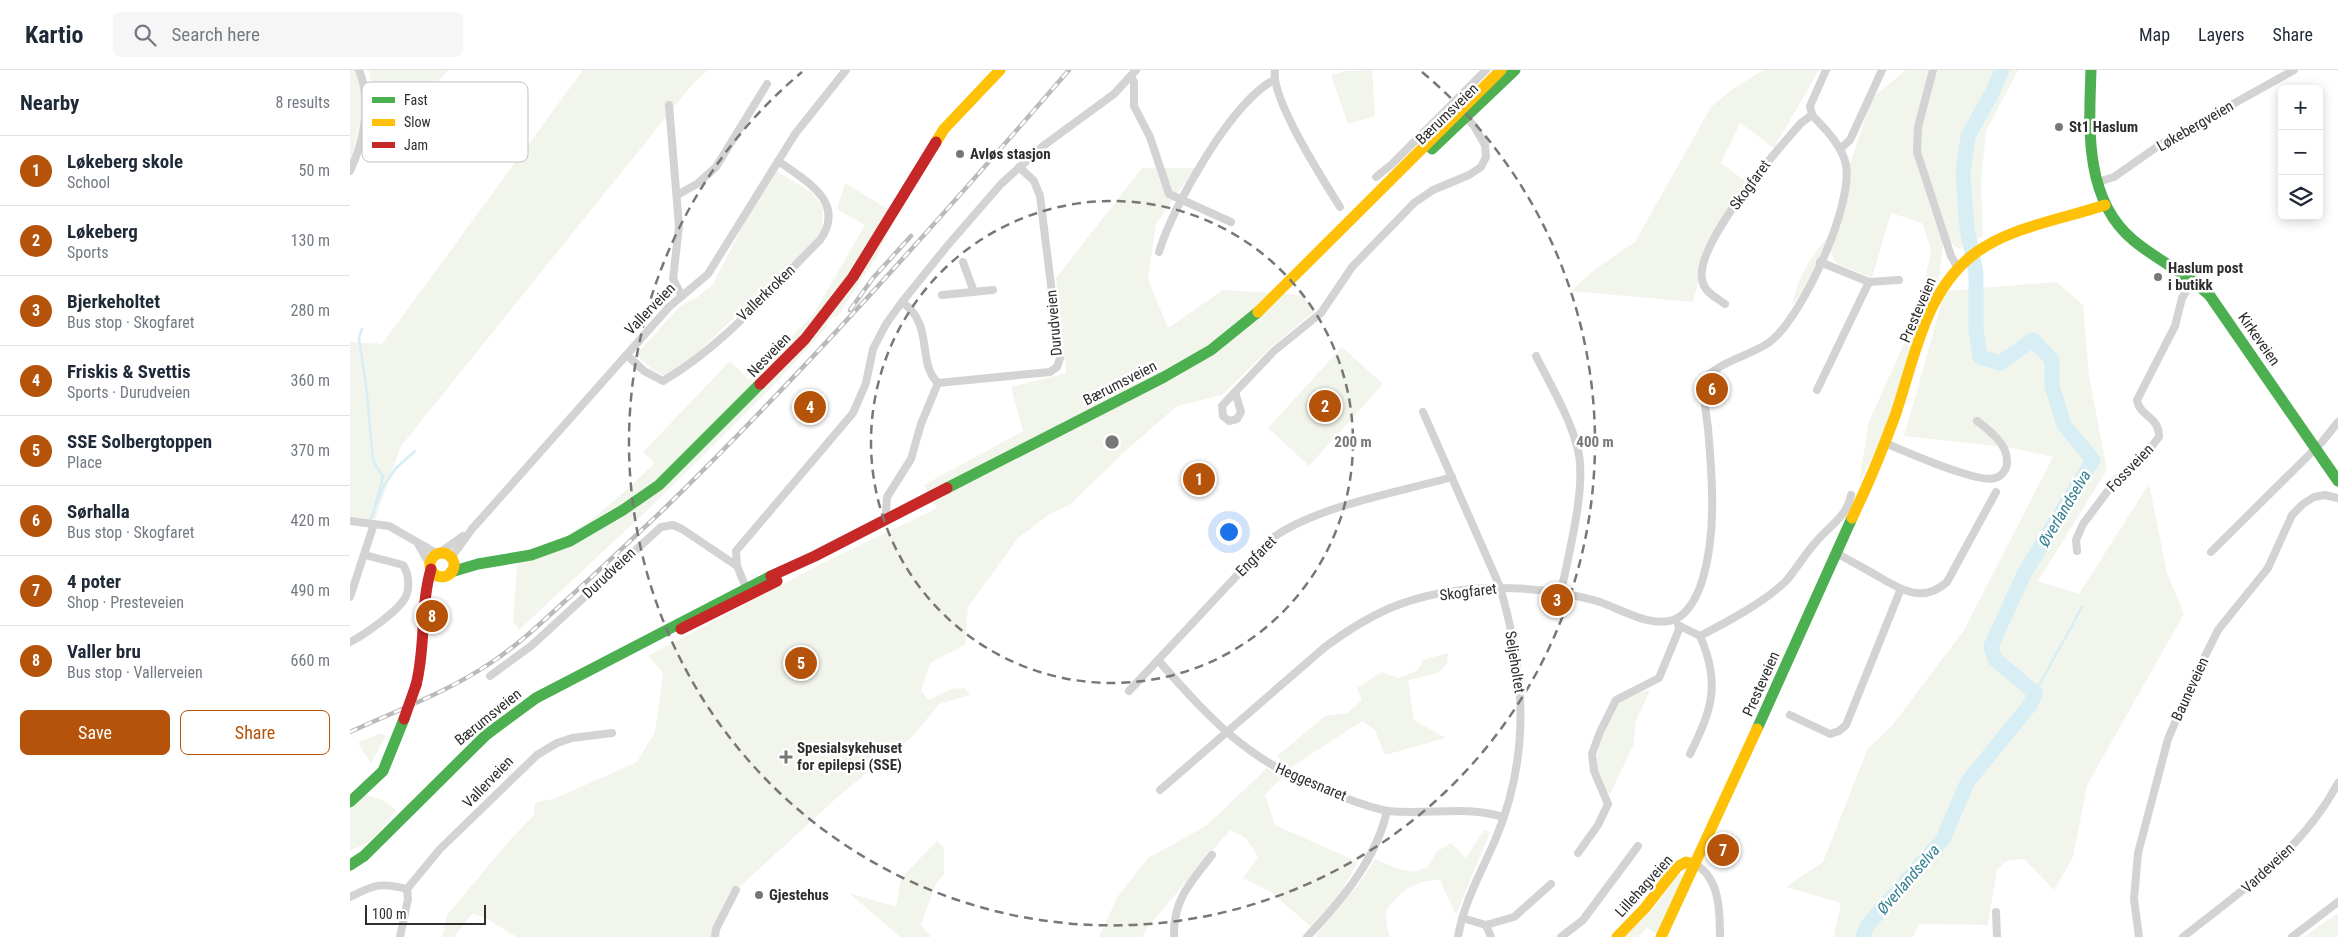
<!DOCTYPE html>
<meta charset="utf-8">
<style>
:root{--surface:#fff;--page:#f6f6f7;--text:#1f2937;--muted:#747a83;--line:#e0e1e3;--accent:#b45309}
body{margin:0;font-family:"Roboto Condensed",sans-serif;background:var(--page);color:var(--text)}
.controls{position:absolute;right:15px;top:15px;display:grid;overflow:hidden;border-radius:8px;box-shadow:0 2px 12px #0003}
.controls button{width:45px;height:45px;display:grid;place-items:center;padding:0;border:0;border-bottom:1px solid var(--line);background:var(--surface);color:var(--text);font:25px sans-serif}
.scale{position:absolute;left:15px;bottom:12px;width:121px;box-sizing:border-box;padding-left:5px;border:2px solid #2e2e2e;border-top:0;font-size:14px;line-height:18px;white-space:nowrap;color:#2e2e2e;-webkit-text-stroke:4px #fff;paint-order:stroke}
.you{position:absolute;left:878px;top:461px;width:18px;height:18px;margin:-12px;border:4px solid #fff;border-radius:50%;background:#1a73e8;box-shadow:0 0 0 8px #1a73e833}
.badge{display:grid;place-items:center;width:32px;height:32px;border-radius:50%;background:var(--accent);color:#fff;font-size:16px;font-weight:700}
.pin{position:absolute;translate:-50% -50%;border:2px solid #fff;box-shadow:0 1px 5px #0006}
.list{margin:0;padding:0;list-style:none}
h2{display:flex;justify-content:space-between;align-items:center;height:65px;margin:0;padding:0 20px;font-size:21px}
h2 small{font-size:16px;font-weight:400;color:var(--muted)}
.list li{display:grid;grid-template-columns:32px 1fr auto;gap:15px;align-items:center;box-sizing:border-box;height:70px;padding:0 20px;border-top:1px solid var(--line)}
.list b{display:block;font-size:19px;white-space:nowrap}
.list p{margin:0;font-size:16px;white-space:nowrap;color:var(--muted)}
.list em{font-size:16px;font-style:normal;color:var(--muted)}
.actions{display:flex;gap:10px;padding:15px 20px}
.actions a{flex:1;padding:11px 0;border:1px solid var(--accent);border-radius:8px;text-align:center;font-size:18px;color:var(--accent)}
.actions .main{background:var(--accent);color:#fff}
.icon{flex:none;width:28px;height:28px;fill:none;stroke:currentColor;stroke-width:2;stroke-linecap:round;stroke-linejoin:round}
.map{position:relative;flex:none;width:1988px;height:867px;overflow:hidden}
header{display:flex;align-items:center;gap:30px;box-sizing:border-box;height:70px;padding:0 25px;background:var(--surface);border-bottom:1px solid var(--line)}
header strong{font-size:24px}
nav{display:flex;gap:28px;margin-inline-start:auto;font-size:18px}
.search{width:350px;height:45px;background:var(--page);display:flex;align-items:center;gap:12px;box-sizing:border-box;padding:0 18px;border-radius:8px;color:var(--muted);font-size:19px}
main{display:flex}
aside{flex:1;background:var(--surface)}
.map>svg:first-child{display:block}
</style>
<header>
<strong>Kartio</strong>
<div class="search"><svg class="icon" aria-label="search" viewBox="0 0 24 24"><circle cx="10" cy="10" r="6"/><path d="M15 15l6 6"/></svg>Search here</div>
<nav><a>Map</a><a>Layers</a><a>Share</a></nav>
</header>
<main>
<aside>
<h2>Nearby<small>8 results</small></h2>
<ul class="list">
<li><span class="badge">1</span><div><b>Løkeberg skole</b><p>School</p></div><em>50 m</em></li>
<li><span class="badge">2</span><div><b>Løkeberg</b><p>Sports</p></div><em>130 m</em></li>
<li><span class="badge">3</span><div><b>Bjerkeholtet</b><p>Bus stop · Skogfaret</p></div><em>280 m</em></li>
<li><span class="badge">4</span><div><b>Friskis &amp; Svettis</b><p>Sports · Durudveien</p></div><em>360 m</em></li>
<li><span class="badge">5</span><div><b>SSE Solbergtoppen</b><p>Place</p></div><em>370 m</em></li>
<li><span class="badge">6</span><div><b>Sørhalla</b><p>Bus stop · Skogfaret</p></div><em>420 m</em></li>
<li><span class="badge">7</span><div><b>4 poter</b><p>Shop · Presteveien</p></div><em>490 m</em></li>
<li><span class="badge">8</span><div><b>Valler bru</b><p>Bus stop · Vallerveien</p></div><em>660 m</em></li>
</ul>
<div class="actions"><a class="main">Save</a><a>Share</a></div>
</aside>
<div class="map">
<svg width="1988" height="867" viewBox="0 0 1988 867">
<rect width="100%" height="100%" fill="#fff"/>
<!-- green -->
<g fill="#f2f5eb">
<polygon points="0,0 5,0 15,35 0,92"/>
<polygon points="19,0 98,0 60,44 30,61"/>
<polygon points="233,0 358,0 341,16 51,376 25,449 0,448 0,272 32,274"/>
<polygon points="1022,0 1025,46 998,54 981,5 996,1"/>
<polygon points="1413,0 1469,0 1424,78 1390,53 1371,93 1398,113 1351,200 1343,232 1221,221 1244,200 1285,172 1361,37 1381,20"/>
<polygon points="1556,0 1668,0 1636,61 1631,112 1633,166 1609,179 1594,168 1588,215 1535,361 1509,414 1518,354 1564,251 1575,212 1581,179 1572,153 1541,143 1522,208 1486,193 1478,177 1497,103 1522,28"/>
<path d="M792,98h53l-39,56 -8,55 20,49 55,-38 79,5 13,16 -44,36 -49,48 -45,11 -55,48 -51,50 -21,10 -32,24 -50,69 -3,38 -35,18 -9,28 8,9 22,-11 14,-1 5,7 -31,9 -26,32 -71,57 -106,97 -21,47h-198c-14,-7 -31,-22 -45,-23l-18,23h-12l5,-22 63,-75 24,-25 1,-12 21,-5 81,-36 18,-30 8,-59 -15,-17 173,-92 116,-56 -13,-23 99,-54 -12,-44 55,-14 -10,-95z"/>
<polygon points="425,100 462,123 473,137 472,161 455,181 334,295 314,306 303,300 286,285 330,236 348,227 363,214 410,122"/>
<path d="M495,113l51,31 -19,42 -40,61 -3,-1 -8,8 2,2 -56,61 -116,115 -137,128 -6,-9 5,-67c56,-11 97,-54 137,-91l-12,-11 87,-91 19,19 64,-65 52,-90 -28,-16z"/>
<path d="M1479,166l-26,56 -11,13c6,-27 18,-49 37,-69z"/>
<polygon points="1706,212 1733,235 1739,306 1757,400 1688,511 1729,524 1799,414 1817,503 1834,544 1737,715 1723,787 1704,820 1674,789 1658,790 1647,799 1638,855 1569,854 1563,867 1484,867 1491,833 1436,817 1473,792 1518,678 1541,657 1614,560 1703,387 1663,378 1554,366 1595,221"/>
<polygon points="992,277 1033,314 959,396 918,358"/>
<polygon points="1098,583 1097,594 1088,603 1058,610 1064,650 1096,668 1035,685 1025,660 1012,651 940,698 927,686 975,646 997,643 1012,630 1007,618 1032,602 1048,608 1068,600 1073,590"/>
<path d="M1300,620l-15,33 -1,21 -24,50c-6,-7 -11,-14 -13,-24 -3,-15 11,-54 22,-66 7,-9 21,-11 31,-14z"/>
<polygon points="31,663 36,666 21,693 9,675 9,672"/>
<polygon points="917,698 932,707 915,725 925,755 1008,792 990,823 961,857 921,822 893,808 908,787 896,768 880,760 797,858 792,867 749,867 768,826 798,788 856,756"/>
<path d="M14,726c10,0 27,6 32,15 -13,15 -26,35 -46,39v-40z"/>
<path d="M1134,760l6,2 -34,83 -16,-35c-26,0 -39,11 -54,30l1,18 3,9h-75l46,-56 14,-22 24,10 15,3 14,-5 8,-15 15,-9 15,15z"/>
<polygon points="587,771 594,778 594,804 586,813 571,855 581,867 550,867 499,823 546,837 551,808"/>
<polygon points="1332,804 1334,809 1307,865 1297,857 1288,867 1275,867 1305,837 1327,806"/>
<polygon points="1988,843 1988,867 1954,867"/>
</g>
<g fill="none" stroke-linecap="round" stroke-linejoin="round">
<!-- stream -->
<g stroke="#d6eef4" stroke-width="2.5">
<polyline points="12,259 9,268 17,323 23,390 33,407 22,447"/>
<polyline points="20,451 32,419 46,398 65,381"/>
<polyline points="1685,623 1732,537"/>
</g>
<!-- river -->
<polyline stroke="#d6eef4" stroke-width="15" points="1513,867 1517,856 1593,769 1618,711 1680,635 1685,623 1645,589 1641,576 1674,504 1743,390 1714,355 1702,316 1702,290 1683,270 1650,293 1630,287 1626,258 1626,203 1617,158 1613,104 1618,66 1641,25 1652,0"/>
<!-- street -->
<g stroke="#d3d3d3" stroke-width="8">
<path d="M925,0c-5,28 49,111 65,137"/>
<polyline points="1583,0 1568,57 1567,82 1601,186 1608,198"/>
<polyline points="781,6 784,12 784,36 800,67 819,124 881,152"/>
<polyline points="319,35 329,156 323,209 332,226"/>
<polyline points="1462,45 1460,36 1476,0"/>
<polyline points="1490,79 1500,70 1532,0"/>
<path d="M0,101c14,-30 22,-69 9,-101"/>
<polyline points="1026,107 1042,94 1136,0"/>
<polyline points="1748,112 1764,107 1811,74 1944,0"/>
<polyline points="327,125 347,114 366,97 417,14"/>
<path d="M809,182c13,-45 74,-152 115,-172"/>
<polyline points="613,192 624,222"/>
<polyline points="1470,192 1519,212 1549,210"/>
<polyline points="592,225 643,220"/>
<path d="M552,232c33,23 14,60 36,81l112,-11 7,-5 3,-9 -20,-162 -6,-15 -15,-14"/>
<path d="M1375,234c-8,-6 -19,-11 -22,-21 -13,-34 75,-134 98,-160l11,-8"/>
<path d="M277,285l17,16 19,10c60,-35 108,-92 157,-141 27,-38 -15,-60 -42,-79"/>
<path d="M1186,286c15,30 34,61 42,94 9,37 -10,105 -17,143"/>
<polyline points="1467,320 1519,212"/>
<polyline points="885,322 924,281 971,243 1002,197 1064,133 1083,120 1119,105 1131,97 1136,87 1135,75 1124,56 1113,44"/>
<polygon points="885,322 891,342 887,349 879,351 873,346 872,336"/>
<path d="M1073,342l77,175c25,86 31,167 -4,251 -14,33 -32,63 -38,99"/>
<path d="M1535,373c20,8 92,41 110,35 8,-2 13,-11 12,-18 0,-16 -18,-30 -30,-39"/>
<polyline points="536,442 537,427 561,389 571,354 588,313"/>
<polyline points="0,451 39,456 88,484"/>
<polyline points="68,474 80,495"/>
<path d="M1727,481l-1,-11 7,-16 33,-44 32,-29 11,-14c0,-22 -19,-19 -22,-37l38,-74 7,-28 12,-19"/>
<polyline points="1861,482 1972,372 1988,352"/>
<polyline points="89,483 113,466"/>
<path d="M1486,483c13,7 26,14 38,21 24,14 48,31 73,8l49,-90"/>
<polyline points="101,488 122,459 319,237 358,204 445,64 496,0"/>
<polyline points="397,520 387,496 386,481 503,343 516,313 523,279 536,254 552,232 598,175 651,114 693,76 764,24 786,0"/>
<polyline points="0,527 24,454"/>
<path d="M1328,555l22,11c27,-14 65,-34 87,-56 10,-12 18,-26 28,-37 14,-17 32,-26 36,-48"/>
<path d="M0,572c13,-6 48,-31 55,-44 5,-8 4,-25 -2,-33l-38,-10"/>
<path d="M808,590c59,67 97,107 184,137 15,5 32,12 47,14 39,4 77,-6 114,6"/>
<polyline points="140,606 181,576 311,457 323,455 332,459 387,496"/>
<path d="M779,621l143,-153c48,-33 124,-45 180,-61"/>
<polyline points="1440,645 1480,664 1489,661 1496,655 1550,521"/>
<path d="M1340,684c22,-45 31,-70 10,-118"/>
<path d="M810,720l165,-143c20,-15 42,-29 65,-39 63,-26 142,-25 207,-7 22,7 53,27 76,19 16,-5 26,-28 30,-42 14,-48 9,-102 5,-150 -2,-15 -5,-30 -4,-46 8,-19 50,-27 67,-41 32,-26 82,-135 75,-176 -4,-20 -21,-36 -34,-50"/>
<polyline points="1228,783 1248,755 1258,734 1244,701 1242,684 1250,662 1266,630 1309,608 1330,557"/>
<path d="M1345,794c25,14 25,48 25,73"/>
<polyline points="57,819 90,779 187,685 207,673 222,668 262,663"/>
<path d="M0,827c24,-12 30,-15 57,-8l1,10 -8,38"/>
<polyline points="1646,842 1647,867"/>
<polyline points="1112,848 1136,855 1141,867"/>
<polyline points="1136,855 1164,847 1201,814"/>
<polyline points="365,867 366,859 386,820"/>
<path d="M824,867c-1,-37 16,-54 38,-82"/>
<path d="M957,867c34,-36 69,-77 80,-126"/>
<polyline points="1211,867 1233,850 1288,776"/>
<polyline points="1789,867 1784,829 1788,783 1818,669 1842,612 1868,560 1918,498 1942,445 1953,434 1964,427 1975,425 1988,428"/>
<path d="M1833,867c58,-46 119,-86 155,-154"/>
<polyline points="1942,867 1988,832"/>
</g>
<!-- fast -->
<g stroke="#4caf50" stroke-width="11">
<path d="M1741,0c-2,58 -7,129 42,170 25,21 54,33 77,56l128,185"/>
<polyline points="1082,79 1165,0"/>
<polyline points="597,418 814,307 861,280 908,242"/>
<polyline points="101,502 128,494 181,485 220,471 273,440 309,415 410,314"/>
<polyline points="1407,659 1502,448"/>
<polyline points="0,732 33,701 54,649"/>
<polyline points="0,795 14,786 136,665 186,628 421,506"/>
</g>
<!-- slow -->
<g stroke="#ffc107" stroke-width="11">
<polyline points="586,72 594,59 650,0"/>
<polyline points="908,242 1151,0"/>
<path d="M1502,448c16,-33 30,-67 43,-102 19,-55 29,-124 79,-162 36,-27 89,-35 131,-49"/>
<circle cx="92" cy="495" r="12"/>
<polyline points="1267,867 1295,838 1327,797 1336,792 1345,794"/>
<polyline points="1311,867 1407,659"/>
</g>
<!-- jam -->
<g stroke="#c62828" stroke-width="11">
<polyline points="410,314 455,269 503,207 586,72"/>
<polyline points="421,506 465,486 597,418"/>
<polyline points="331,559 427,511"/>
<path d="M66,615c10,-38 4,-78 15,-116"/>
</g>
<defs>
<g id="rail">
<polyline points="500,240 523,208 561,166"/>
<path d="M0,662c48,-22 98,-40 142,-70 26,-17 49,-39 72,-60 35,-31 68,-63 102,-95 142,-139 273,-287 403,-437"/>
</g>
</defs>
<!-- rail casing -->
<use href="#rail" stroke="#bababa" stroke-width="4.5"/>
<!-- rail -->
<use href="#rail" stroke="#fff" stroke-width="2.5" stroke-dasharray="8" stroke-linecap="butt"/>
<!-- jam-bridge -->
<polyline stroke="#c62828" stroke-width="11" points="54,649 66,615"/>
</g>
<!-- distance rings -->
<g fill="none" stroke="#777" stroke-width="2.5" stroke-dasharray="9 6">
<circle cx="762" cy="372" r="241"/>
<path d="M1072 2A483 483 0 1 1 452 2"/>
</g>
<!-- markers -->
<g fill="#777" stroke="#fff" stroke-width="2">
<circle cx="1709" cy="57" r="5"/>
<circle cx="610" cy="84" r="5"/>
<circle cx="1808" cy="207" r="5"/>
<path d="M433.5 679.5h5v5h5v5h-5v5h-5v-5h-5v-5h5z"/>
<circle cx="409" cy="825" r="5"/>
</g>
<g text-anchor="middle" stroke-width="5" stroke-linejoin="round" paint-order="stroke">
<!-- street labels -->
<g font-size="15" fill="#2e2e2e" stroke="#fff">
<text transform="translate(1097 44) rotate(-44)" y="5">Bærumsveien</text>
<text transform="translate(1845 56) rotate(-30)" y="5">Løkebergveien</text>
<text transform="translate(1400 115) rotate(-54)" y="5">Skogfaret</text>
<text transform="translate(416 223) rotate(-44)" y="5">Vallerkroken</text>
<text transform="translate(300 239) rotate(-46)" y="5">Vallerveien</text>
<text transform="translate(1568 240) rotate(-67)" y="5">Presteveien</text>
<text transform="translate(704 253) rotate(-95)" y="5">Durudveien</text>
<text transform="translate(1909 269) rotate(55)" y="5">Kirkeveien</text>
<text transform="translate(419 285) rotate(-46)" y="5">Nesveien</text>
<text transform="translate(770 313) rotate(-27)" y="5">Bærumsveien</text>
<text transform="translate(1780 398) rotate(-46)" y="5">Fossveien</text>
<text transform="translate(906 486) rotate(-45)" y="5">Engfaret</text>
<text transform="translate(259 503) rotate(-43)" y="5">Durudveien</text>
<text transform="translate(1118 522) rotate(-7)" y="5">Skogfaret</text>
<text transform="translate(1165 592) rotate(81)" y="5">Seljeholtet</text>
<text transform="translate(1411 614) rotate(-66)" y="5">Presteveien</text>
<text transform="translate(1840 619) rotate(-65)" y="5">Bauneveien</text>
<text transform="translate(138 647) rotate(-39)" y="5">Bærumsveien</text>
<text transform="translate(138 712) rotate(-46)" y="5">Vallerveien</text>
<text transform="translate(961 712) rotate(23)" y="5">Heggesnaret</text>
<text transform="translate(1918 798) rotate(-43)" y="5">Vardeveien</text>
<text transform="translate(1294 816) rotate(-48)" y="5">Lillehagveien</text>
</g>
<!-- poi labels -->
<g font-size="15" font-weight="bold" fill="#2e2e2e" stroke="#fff" text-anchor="start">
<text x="1719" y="62">St1 Haslum</text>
<text x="620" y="89">Avløs stasjon</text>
<text x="1818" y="203">Haslum post<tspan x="1818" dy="17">i butikk</tspan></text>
<text x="447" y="683">Spesialsykehuset<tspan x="447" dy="17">for epilepsi (SSE)</tspan></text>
<text x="419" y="830">Gjestehus</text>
</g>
<!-- water labels -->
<g font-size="16" font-style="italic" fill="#327f91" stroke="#fff">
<text transform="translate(1714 438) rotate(-59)" y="6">Øverlandselva</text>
<text transform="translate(1558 809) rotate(-49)" y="6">Øverlandselva</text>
</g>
</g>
<!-- legend -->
<rect x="12" y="12" width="166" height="80" rx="8" fill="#fff" stroke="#c0c0c0" stroke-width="1"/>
<rect x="22" y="27" width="23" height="6" fill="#4caf50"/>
<rect x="22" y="49" width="23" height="7" fill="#ffc107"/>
<rect x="22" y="72" width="23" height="6" fill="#c62828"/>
<g font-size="14" fill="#2e2e2e">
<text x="54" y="35">Fast</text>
<text x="54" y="57">Slow</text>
<text x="54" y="80">Jam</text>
</g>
<circle cx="762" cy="372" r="8" fill="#777" stroke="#fff" stroke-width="2.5"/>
<g font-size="15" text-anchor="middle" font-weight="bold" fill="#777" stroke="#fff" stroke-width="5" stroke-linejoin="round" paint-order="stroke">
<text x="1003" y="377">200 m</text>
<text x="1245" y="377">400 m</text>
</g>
</svg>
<div class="controls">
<button>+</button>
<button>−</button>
<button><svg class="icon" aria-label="layers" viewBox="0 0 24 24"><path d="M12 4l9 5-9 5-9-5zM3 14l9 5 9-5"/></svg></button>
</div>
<div class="scale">100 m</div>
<div class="you"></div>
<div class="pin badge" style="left:849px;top:409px">1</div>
<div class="pin badge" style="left:975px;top:336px">2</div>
<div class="pin badge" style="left:1207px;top:530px">3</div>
<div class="pin badge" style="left:460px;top:337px">4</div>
<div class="pin badge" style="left:451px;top:593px">5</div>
<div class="pin badge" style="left:1362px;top:319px">6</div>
<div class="pin badge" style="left:1373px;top:780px">7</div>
<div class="pin badge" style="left:82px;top:546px">8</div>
</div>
</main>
